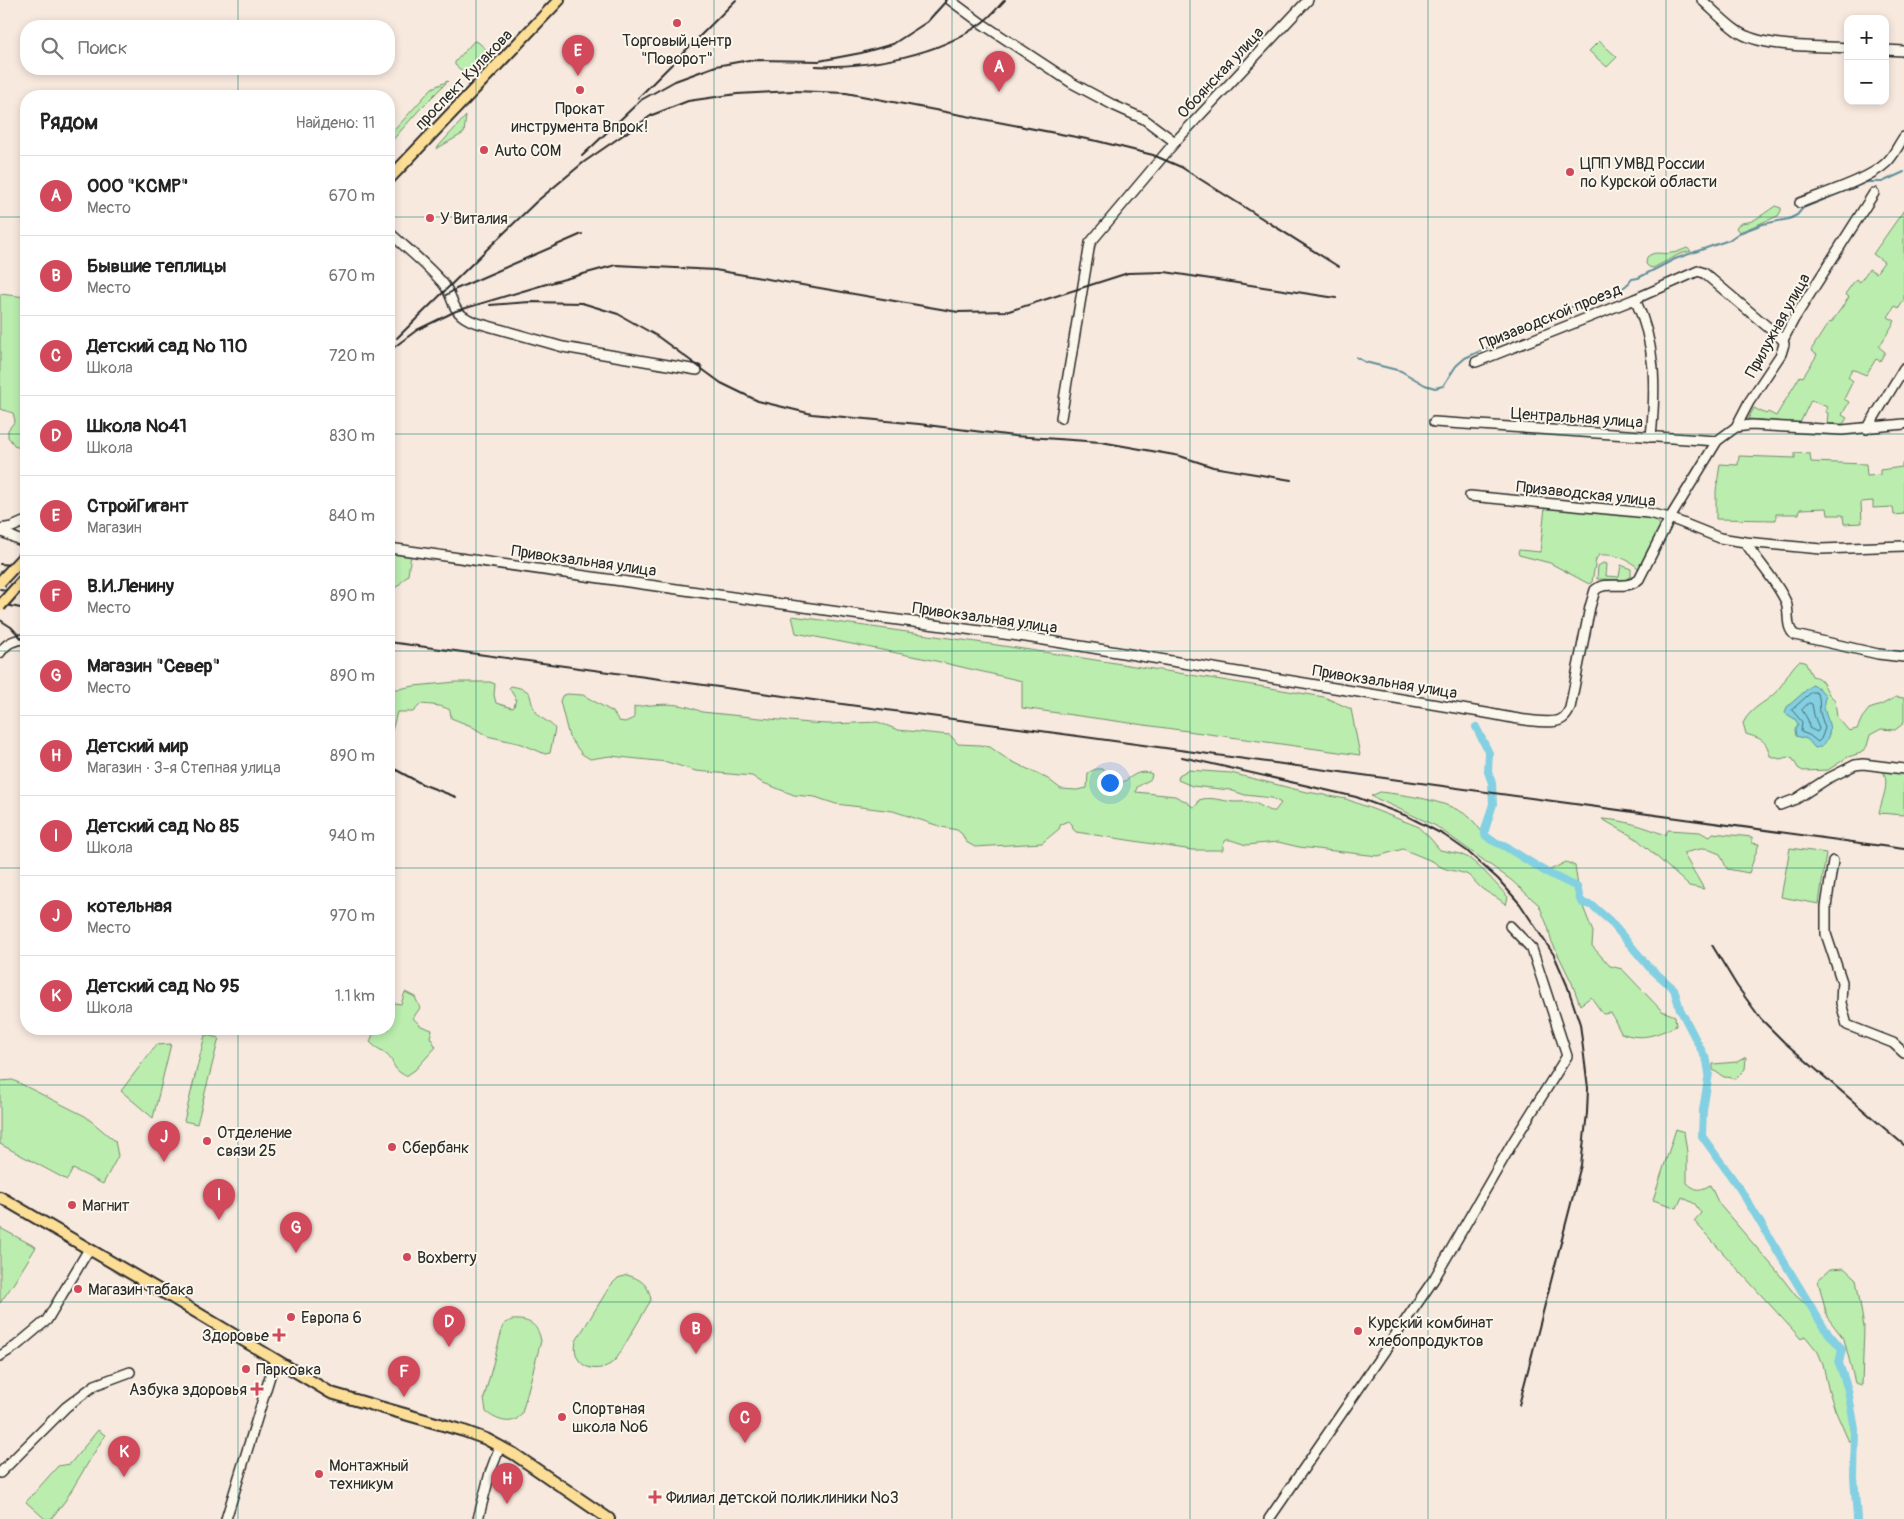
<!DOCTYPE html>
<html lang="ru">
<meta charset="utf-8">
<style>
:root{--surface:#fff;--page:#f2f2f2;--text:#222;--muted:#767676;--line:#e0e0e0;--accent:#d1495b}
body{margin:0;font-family:Pangolin,sans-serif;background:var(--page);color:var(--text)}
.controls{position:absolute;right:15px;top:15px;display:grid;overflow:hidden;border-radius:10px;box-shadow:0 2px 8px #0003}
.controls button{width:45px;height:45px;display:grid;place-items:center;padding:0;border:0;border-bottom:1px solid var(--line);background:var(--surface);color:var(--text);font:25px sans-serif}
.you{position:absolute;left:1109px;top:782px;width:18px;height:18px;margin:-12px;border:4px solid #fff;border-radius:50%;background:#1a73e8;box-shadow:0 0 0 8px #1a73e833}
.badge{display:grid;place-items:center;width:32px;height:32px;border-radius:50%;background:var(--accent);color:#fff;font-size:16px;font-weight:700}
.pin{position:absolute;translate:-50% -41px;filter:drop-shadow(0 1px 2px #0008)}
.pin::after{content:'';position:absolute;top:26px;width:18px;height:15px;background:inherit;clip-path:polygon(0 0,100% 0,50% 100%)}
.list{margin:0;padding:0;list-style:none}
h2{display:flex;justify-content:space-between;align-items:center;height:65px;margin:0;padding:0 20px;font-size:21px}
h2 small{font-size:16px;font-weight:400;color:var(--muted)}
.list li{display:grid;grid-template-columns:32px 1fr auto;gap:15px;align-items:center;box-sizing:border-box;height:80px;padding:0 20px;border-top:1px solid var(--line)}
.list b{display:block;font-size:19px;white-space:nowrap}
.list p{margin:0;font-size:16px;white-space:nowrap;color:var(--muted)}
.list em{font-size:16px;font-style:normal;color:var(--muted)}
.icon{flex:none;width:28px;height:28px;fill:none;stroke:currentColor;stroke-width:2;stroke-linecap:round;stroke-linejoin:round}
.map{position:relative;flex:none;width:1904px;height:1519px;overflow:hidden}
.search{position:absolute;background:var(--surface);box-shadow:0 2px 8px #0003;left:20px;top:20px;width:375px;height:55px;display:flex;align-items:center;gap:12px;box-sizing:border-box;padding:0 18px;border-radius:20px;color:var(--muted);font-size:19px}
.panel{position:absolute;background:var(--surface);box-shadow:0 2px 8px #0003;left:20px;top:90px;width:375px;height:945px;border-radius:20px}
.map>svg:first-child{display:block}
</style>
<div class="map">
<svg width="1904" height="1519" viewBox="0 0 1904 1519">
<rect width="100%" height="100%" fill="#f8e9de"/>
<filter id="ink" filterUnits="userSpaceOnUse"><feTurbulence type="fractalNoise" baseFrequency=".02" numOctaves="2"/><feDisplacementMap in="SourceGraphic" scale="10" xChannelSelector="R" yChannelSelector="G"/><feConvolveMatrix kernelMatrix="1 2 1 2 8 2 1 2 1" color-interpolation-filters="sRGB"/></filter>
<g filter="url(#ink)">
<!-- green -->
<g fill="#baedae" stroke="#728c6c">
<polygon points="474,41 478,42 489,52 467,75 455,65 455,62"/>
<polygon points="1599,41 1617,57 1607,67 1589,51"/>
<polygon points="448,81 420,109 389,144 389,136 432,88"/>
<polygon points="466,116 464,133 436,149 465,117"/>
<path d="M1775,206l6,2v3l-3,5 -36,15 -3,1 -3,-4c5,-8 11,-4 18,-8 7,-4 14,-9 21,-14z"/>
<polygon points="1904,210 1904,300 1899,308 1895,306 1888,317 1895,321 1879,347 1885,352 1880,361 1876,359 1866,375 1852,369 1848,377 1853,381 1844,399 1849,402 1842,415 1847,418 1843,424 1827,424 1828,413 1825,412 1827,407 1811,400 1800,423 1748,419 1754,408 1766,414 1768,412 1776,416 1800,376 1803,377 1817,355 1811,350 1829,322 1831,323 1849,297 1845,294 1856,279 1860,282 1869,269 1876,273 1884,262 1873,254"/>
<path d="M1687,248l4,3 -11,3 -27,14 -4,-1 -3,-3 1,-7c8,-7 15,-2 24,-4 5,0 11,-3 16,-5z"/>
<polygon points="0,294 26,297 26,451 15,446 8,437 8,430 15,421 13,413 0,409"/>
<polygon points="1795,453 1810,454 1811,462 1866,464 1867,476 1880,475 1880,470 1902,467 1902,463 1904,463 1904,514 1894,515 1893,507 1873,508 1873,501 1861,502 1862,523 1844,524 1843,515 1828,515 1827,508 1800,509 1799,514 1776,514 1776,520 1716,519 1716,491 1720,464 1738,465 1739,456 1795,458"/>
<path d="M1545,507l103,10 10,5 2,4 -1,6 -20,37c-11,-11 -25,-15 -40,-14l-3,4 -4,23 -3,2 -39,-21 -31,-8 -1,-3 1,-2 21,2z"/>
<polygon points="389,553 411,555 408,575 397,587 389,586"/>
<polygon points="1603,563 1607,564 1606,576 1619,577 1621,565 1631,569 1631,576 1625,580 1597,579 1598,566"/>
<path d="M792,616c178,24 355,51 532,81l27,12 9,46 -338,-47v-27l-95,-22 -131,-26z"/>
<path d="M1799,661l6,1 7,14c11,2 12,10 17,18 2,2 4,4 6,6l2,17 12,14 8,-2 5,-11 7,-9 12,-4 15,-8 8,1v25l-9,7 -14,-1 -11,6 -3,11 -6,7 -13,4 -20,13 -25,1 -5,-3 -5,-9 -5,-2 -8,2 -10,-3c-4,-17 -9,-17 -24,-22l-3,-11c9,-18 27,-21 37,-36 7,-9 10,-18 19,-26z"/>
<path d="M456,682h34l5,2 -1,11 2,8 16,5 2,-1 2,-8 -7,-11 2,-2c28,5 14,11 26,27 5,7 14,9 18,16l-5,24 -5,1 -23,-10 -35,-8 -16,-10 -20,-8 -1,-8c-9,-5 -19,-5 -29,-6l-8,8h-16l-8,30v-53h9l16,-3z"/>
<path d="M567,694l16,1 30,17 6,9 6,1 9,-4v-11c25,-3 44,-6 68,5l107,11 21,1 48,-2 20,8 52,5 8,9 22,1 10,2 17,12 41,20 13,10 16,1 10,-2 1,-15c15,-10 21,0 29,11 12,-2 19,-17 35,-10l-1,5 -14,8 -1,5 39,4 10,5 8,6 4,-2 2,-5c11,-4 24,1 35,2 7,0 13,-1 20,1 8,2 13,9 21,8l6,-8 -9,-5 -27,-3 -15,-5 -38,-4 -14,-6 1,-5 9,-5 43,3 71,18 44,8 71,27 13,12 10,12 20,4 9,4 16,14 23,25 -2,8c-8,-8 -18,-11 -26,-18 -4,-4 -8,-9 -12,-12 -9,-5 -24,-3 -34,-13l-31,-13 -25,7 -79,-9 -21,-5 -32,3 -15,-5h-5l-3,5v5h-31l-116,-18 -3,-3 -1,-5 -4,-3 -7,3 -2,5 -17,14 -67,4 -9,-5 -4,-8 -5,-4 -15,-3 -49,-16 -57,-7 -21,-7 -21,-2 -33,-13 -9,-6 -56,-5 -29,-9 -57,-6 -20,3 -8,-5 -13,-17 -9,-36 2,-5z"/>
<path d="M1883,771l21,3v41l-25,-2c3,-15 11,-28 4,-42z"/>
<path d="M1380,792c26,3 66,8 88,24 9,7 14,19 24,25 18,10 36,20 54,31l20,-10 9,4 5,33 13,33 -1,14 18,20 12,3 40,42 13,5 1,10c-21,9 -33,15 -55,7l-10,-20 -8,1 -12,-17 -11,8 -8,-22 -21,-43 -3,-13 -9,-22 -28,-25 -75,-54 -65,-30z"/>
<path d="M1602,819c23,1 43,8 63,16l3,-5 32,2 9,5 4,-4 39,4v6l7,1 -10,29 -22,-4 -7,-15 -15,-6 -22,5 21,36 -15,-3 -52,-47z"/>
<polygon points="1790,848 1826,853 1819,904 1781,897"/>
<path d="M405,992l10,5 5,11 -7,10 8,8 11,4 -2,7 6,10 -21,23 -9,6c-16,-8 -10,-13 -19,-21 -6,-6 -12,-7 -17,-13l5,-13h14v-21l5,-5 7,1z"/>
<polygon points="205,1035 219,1038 197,1124 184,1121"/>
<polygon points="171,1044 153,1118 121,1091 156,1045"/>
<polygon points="1746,1057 1745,1069 1736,1078 1724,1077 1713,1070 1713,1064 1737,1062"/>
<polygon points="13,1080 85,1116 115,1141 118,1156 103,1184 73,1169 67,1180 0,1144 0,1081"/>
<path d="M1676,1129l8,3 3,20v31c9,8 13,8 23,2l9,19 57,66 20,26 10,8 36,45 -3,14 9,27 4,49 -3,3 -14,-32 -7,-22 -5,-24 -5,-12 -13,-16 -4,3 -107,-118 7,-8 -6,-9 -13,-7 -5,11 -24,-8z"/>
<polygon points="0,1228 36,1247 12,1286 0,1303"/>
<polygon points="1844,1268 1856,1279 1864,1327 1862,1385 1855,1383 1844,1339 1827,1317 1818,1280 1830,1269"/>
<path d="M627,1275c14,4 22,10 24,25l-34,58c-17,20 -47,10 -41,-17l34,-55 8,-8z"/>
<path d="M512,1320c17,-1 26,4 29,21l-19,72c-8,14 -25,8 -36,-1l-2,-14 18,-68 3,-7z"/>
<polygon points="98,1430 105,1435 65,1501 51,1519 45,1519 26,1502 58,1466 70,1464"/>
</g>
<!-- water -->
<path fill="#83d0e2" stroke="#608e99" d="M1812,685l7,3 7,8c-8,15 10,27 1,43 -3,6 -5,8 -12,9l-8,-9 -11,-3 -1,-6 3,-6 -3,-5 -10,-6 2,-6z"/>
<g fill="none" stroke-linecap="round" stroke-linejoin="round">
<!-- shore -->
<g stroke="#4e6d74" stroke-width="1">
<polygon points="1812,692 1816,692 1819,697 1820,713 1825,728 1821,739 1818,742 1809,735 1801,732 1802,722 1792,710"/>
<polygon points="1809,703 1812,704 1814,715 1819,729 1817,732 1809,728 1808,720 1802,710"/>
</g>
<!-- stream -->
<path stroke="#608e99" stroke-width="2" d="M1356,357l9,5 36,9 24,14 10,3 8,-2 13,-20 9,-8 22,-10 34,-21 34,-12c7,-8 15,-7 25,-10 16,-6 41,-10 52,-26l6,-1 37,-19 54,-19 10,-7 24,-9 26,-5 8,-4 6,-7 64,-26h15l22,-10"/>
<!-- canal -->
<polyline stroke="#83d0e2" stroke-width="8" points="1476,727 1489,753 1488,772 1492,783 1493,804 1485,830 1485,835 1491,840 1506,847 1546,872 1577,887 1580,899 1583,903 1593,906 1610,921 1649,967 1674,989 1680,1009 1707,1061 1709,1073 1703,1110 1702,1136 1740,1189 1824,1328 1842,1349 1839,1363 1848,1390 1855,1429 1854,1477 1857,1519"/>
<defs>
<g id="minor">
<polyline points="950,0 981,23 1072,83 1115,106 1144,119 1175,142"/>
<path d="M1702,0c11,10 22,22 35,31 24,17 81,15 111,17"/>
<polyline points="1885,50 1904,51"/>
<path d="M1800,203c24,-10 68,-23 86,-40 8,-7 12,-18 18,-26"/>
<path d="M389,232c17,16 36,31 52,49 16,17 6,30 33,41l89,25 134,23"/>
<path d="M1635,299c21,45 21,88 16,138"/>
<polyline points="1476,362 1635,299 1698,271 1704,273 1783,340"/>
<polyline points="1061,418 1090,243 1175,142 1308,0"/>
<polyline points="1434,422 1717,441"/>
<polyline points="1736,427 1751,425 1842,430 1904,424"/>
<polyline points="1867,429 1904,368"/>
<polyline points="1470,496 1648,513 1670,518 1720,538 1745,542 1821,549 1904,546"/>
<polyline points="0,529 12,527 26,521"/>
<polyline points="0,531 26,543"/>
<path d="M1745,542c13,20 31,38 41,60 4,10 -1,26 9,33l83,19 26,3"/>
<path d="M389,548l464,66 173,23 460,76c16,3 60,13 74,7 5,-2 8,-7 10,-12l20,-101 5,-17c13,-11 30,2 44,-11l31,-61 47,-77 19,-14 13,-25 32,-48 3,-10 -1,-4 11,-21 80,-126"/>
<path d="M0,653c6,-10 15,-14 26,-14"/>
<polyline points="1780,805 1796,799 1827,779 1855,765 1863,764 1904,769"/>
<polyline points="1833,861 1826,907 1826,934 1842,982 1841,1003 1847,1025 1893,1043 1904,1053"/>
<polyline points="0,1356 16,1346 47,1320 89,1249"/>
<polyline points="0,1473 66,1407 95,1385 130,1372"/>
<polyline points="226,1519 275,1360"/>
<polyline points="478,1519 490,1473 500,1446"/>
<polyline points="1269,1519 1434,1279 1513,1142 1567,1056 1532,949 1510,926"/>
</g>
<g id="major">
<polyline points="389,179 559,0"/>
<polyline points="0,1197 161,1291 331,1393 464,1431 486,1439 514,1454 609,1519"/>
</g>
</defs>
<!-- minor casing -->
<use href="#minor" stroke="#2b2b2b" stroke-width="12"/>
<!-- major casing -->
<use href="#major" stroke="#2b2b2b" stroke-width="14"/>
<!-- minor -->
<use href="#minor" stroke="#fbf7ec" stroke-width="9"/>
<!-- major -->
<use href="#major" stroke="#fcde96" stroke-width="10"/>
<!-- rail -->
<g stroke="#2b2b2b" stroke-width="2">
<path d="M815,66c54,2 125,-11 168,-44 8,-6 15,-15 22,-22"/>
<polyline points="638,98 736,0"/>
<polyline points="582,156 641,100 675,81 716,66 749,60 819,61 861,53 893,44 927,22 947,0"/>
<polyline points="446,295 456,289 582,234"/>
<polyline points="490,305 530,302 582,303 618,314 657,336 721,383 758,401 812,414 919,424 1014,436 1101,442 1180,456 1213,467 1291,480"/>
<polyline points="397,338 477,259 536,202 584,162 652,115 688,101 737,94 793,91 846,93 1097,141 1153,155 1181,167 1339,267"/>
<polyline points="389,351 417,330 456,311 543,285 616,265 715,270 958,312 1009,311 1128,273 1165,272 1336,298"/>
<polyline points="0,564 26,566"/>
<polyline points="0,589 26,593"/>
<polyline points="0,604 26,609"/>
<polyline points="0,620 11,627 26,643"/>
<polyline points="389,642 1904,849"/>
<polyline points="1182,757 1356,797 1407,816 1444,835 1467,851 1498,879 1520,904 1554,955 1567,985 1580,1024 1588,1088 1587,1113 1581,1165 1519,1405"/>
<polyline points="389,766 422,784 456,797"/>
<polyline points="1712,945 1737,986 1761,1019 1784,1042 1904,1145"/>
</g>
<defs>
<g id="major-bridge">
<polyline points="0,582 26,554"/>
<polyline points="0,606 26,577"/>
</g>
</defs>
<!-- major-bridge casing -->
<use href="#major-bridge" stroke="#2b2b2b" stroke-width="14" stroke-linecap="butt"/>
<!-- major-bridge -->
<use href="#major-bridge" stroke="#fcde96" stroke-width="10"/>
</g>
</g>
<!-- grid -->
<path fill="none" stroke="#0f766e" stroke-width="1" stroke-opacity="0.55" d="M238,0v26M476,0v1519M714,0v1519M952,0v1519M1190,0v1519M1428,0v1519M1666,0v1519M238,69v27M0,217h26M389,217h1515M0,434h26M389,434h1515M0,651h26M389,651h1515M0,868h26M389,868h1515M238,1029v490M0,1085h1904M0,1302h1904"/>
<!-- markers -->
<g fill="#d1495b" stroke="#fbf7ec" stroke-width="2">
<circle cx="677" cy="23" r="5"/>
<circle cx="580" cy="90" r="5"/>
<circle cx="484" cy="150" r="5"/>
<circle cx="1570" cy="172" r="5"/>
<circle cx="430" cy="218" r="5"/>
<circle cx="207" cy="1141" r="5"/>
<circle cx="392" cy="1147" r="5"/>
<circle cx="72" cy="1205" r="5"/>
<circle cx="407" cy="1257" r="5"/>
<circle cx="78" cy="1289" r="5"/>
<circle cx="291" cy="1317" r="5"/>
<circle cx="1358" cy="1331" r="5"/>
<path d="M276.5 1327.5h5v5h5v5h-5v5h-5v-5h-5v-5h5z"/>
<circle cx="246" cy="1369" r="5"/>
<path d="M254.5 1381.5h5v5h5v5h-5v5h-5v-5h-5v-5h5z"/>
<circle cx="562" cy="1417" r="5"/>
<circle cx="319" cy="1474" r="5"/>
<path d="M652.5 1489.5h5v5h5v5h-5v5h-5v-5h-5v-5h5z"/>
</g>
<g text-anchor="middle" stroke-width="4" stroke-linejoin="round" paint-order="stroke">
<!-- poi labels -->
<g font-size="16" fill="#2b2b2b" stroke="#fbf7ec" text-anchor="start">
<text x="677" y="46" text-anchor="middle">Торговый центр<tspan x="677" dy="18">"Поворот"</tspan></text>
<text x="580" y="114" text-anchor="middle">Прокат<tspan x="580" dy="18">инструмента Впрок!</tspan></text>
<text x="494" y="156">Auto COM</text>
<text x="1580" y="169">ЦПП УМВД России<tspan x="1580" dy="18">по Курской области</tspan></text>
<text x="440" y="224">У Виталия</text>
<text x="217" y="1138">Отделение<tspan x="217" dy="18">связи 25</tspan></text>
<text x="402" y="1153">Сбербанк</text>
<text x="82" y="1211">Магнит</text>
<text x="417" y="1263">Boxberry</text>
<text x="88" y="1295">Магазин табака</text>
<text x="301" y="1323">Европа 6</text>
<text x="1368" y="1328">Курский комбинат<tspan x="1368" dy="18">хлебопродуктов</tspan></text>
<text x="269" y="1341" text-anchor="end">Здоровье</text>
<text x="256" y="1375">Парковка</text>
<text x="247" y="1395" text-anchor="end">Азбука здоровья</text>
<text x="572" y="1414">Спортвная<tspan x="572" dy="18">школа №6</tspan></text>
<text x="329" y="1471">Монтажный<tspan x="329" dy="18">техникум</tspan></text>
<text x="666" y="1503">Филиал детской поликлиники №3</text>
</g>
<!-- street labels -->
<g font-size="16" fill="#2b2b2b" stroke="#fbf7ec">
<text transform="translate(1220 72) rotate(-47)" y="6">Обоянская улица</text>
<text transform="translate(463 79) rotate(-46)" y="6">проспект Кулакова</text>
<text transform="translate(1550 316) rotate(-22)" y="6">Призаводской проезд</text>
<text transform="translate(1777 325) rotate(-61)" y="6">Прилужная улица</text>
<text transform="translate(1577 417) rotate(4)" y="6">Центральная улица</text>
<text transform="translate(1586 493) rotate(6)" y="6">Призаводская улица</text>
<text transform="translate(584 560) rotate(8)" y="6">Привокзальная улица</text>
<text transform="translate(985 617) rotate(8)" y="6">Привокзальная улица</text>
<text transform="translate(1385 681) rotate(9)" y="6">Привокзальная улица</text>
</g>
</g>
</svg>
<div class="controls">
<button>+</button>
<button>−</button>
</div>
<div class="you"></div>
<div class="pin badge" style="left:999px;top:92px">A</div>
<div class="pin badge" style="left:696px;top:1354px">B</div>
<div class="pin badge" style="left:745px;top:1443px">C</div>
<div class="pin badge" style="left:449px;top:1347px">D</div>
<div class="pin badge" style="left:578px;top:76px">E</div>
<div class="pin badge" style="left:404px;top:1397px">F</div>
<div class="pin badge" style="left:296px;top:1253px">G</div>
<div class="pin badge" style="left:507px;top:1504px">H</div>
<div class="pin badge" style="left:219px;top:1220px">I</div>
<div class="pin badge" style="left:164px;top:1162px">J</div>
<div class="pin badge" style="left:124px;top:1477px">K</div>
<div class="search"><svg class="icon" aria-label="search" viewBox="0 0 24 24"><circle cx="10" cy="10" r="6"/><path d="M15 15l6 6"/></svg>Поиск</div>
<section class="panel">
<h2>Рядом<small>Найдено: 11</small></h2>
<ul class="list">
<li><span class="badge">A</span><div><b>ООО &quot;КСМР&quot;</b><p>Место</p></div><em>670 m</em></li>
<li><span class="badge">B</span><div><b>Бывшие теплицы</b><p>Место</p></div><em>670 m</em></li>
<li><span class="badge">C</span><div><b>Детский сад № 110</b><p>Школа</p></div><em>720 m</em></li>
<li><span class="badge">D</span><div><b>Школа №41</b><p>Школа</p></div><em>830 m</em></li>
<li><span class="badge">E</span><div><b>СтройГигант</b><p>Магазин</p></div><em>840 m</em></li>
<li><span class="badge">F</span><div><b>В.И.Ленину</b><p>Место</p></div><em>890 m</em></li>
<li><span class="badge">G</span><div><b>Магазин &quot;Север&quot;</b><p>Место</p></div><em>890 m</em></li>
<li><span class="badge">H</span><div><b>Детский мир</b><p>Магазин · 3-я Степная улица</p></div><em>890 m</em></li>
<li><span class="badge">I</span><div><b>Детский сад № 85</b><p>Школа</p></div><em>940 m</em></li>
<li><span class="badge">J</span><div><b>котельная</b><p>Место</p></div><em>970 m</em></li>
<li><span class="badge">K</span><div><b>Детский сад № 95</b><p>Школа</p></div><em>1.1 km</em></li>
</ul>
</section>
</div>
